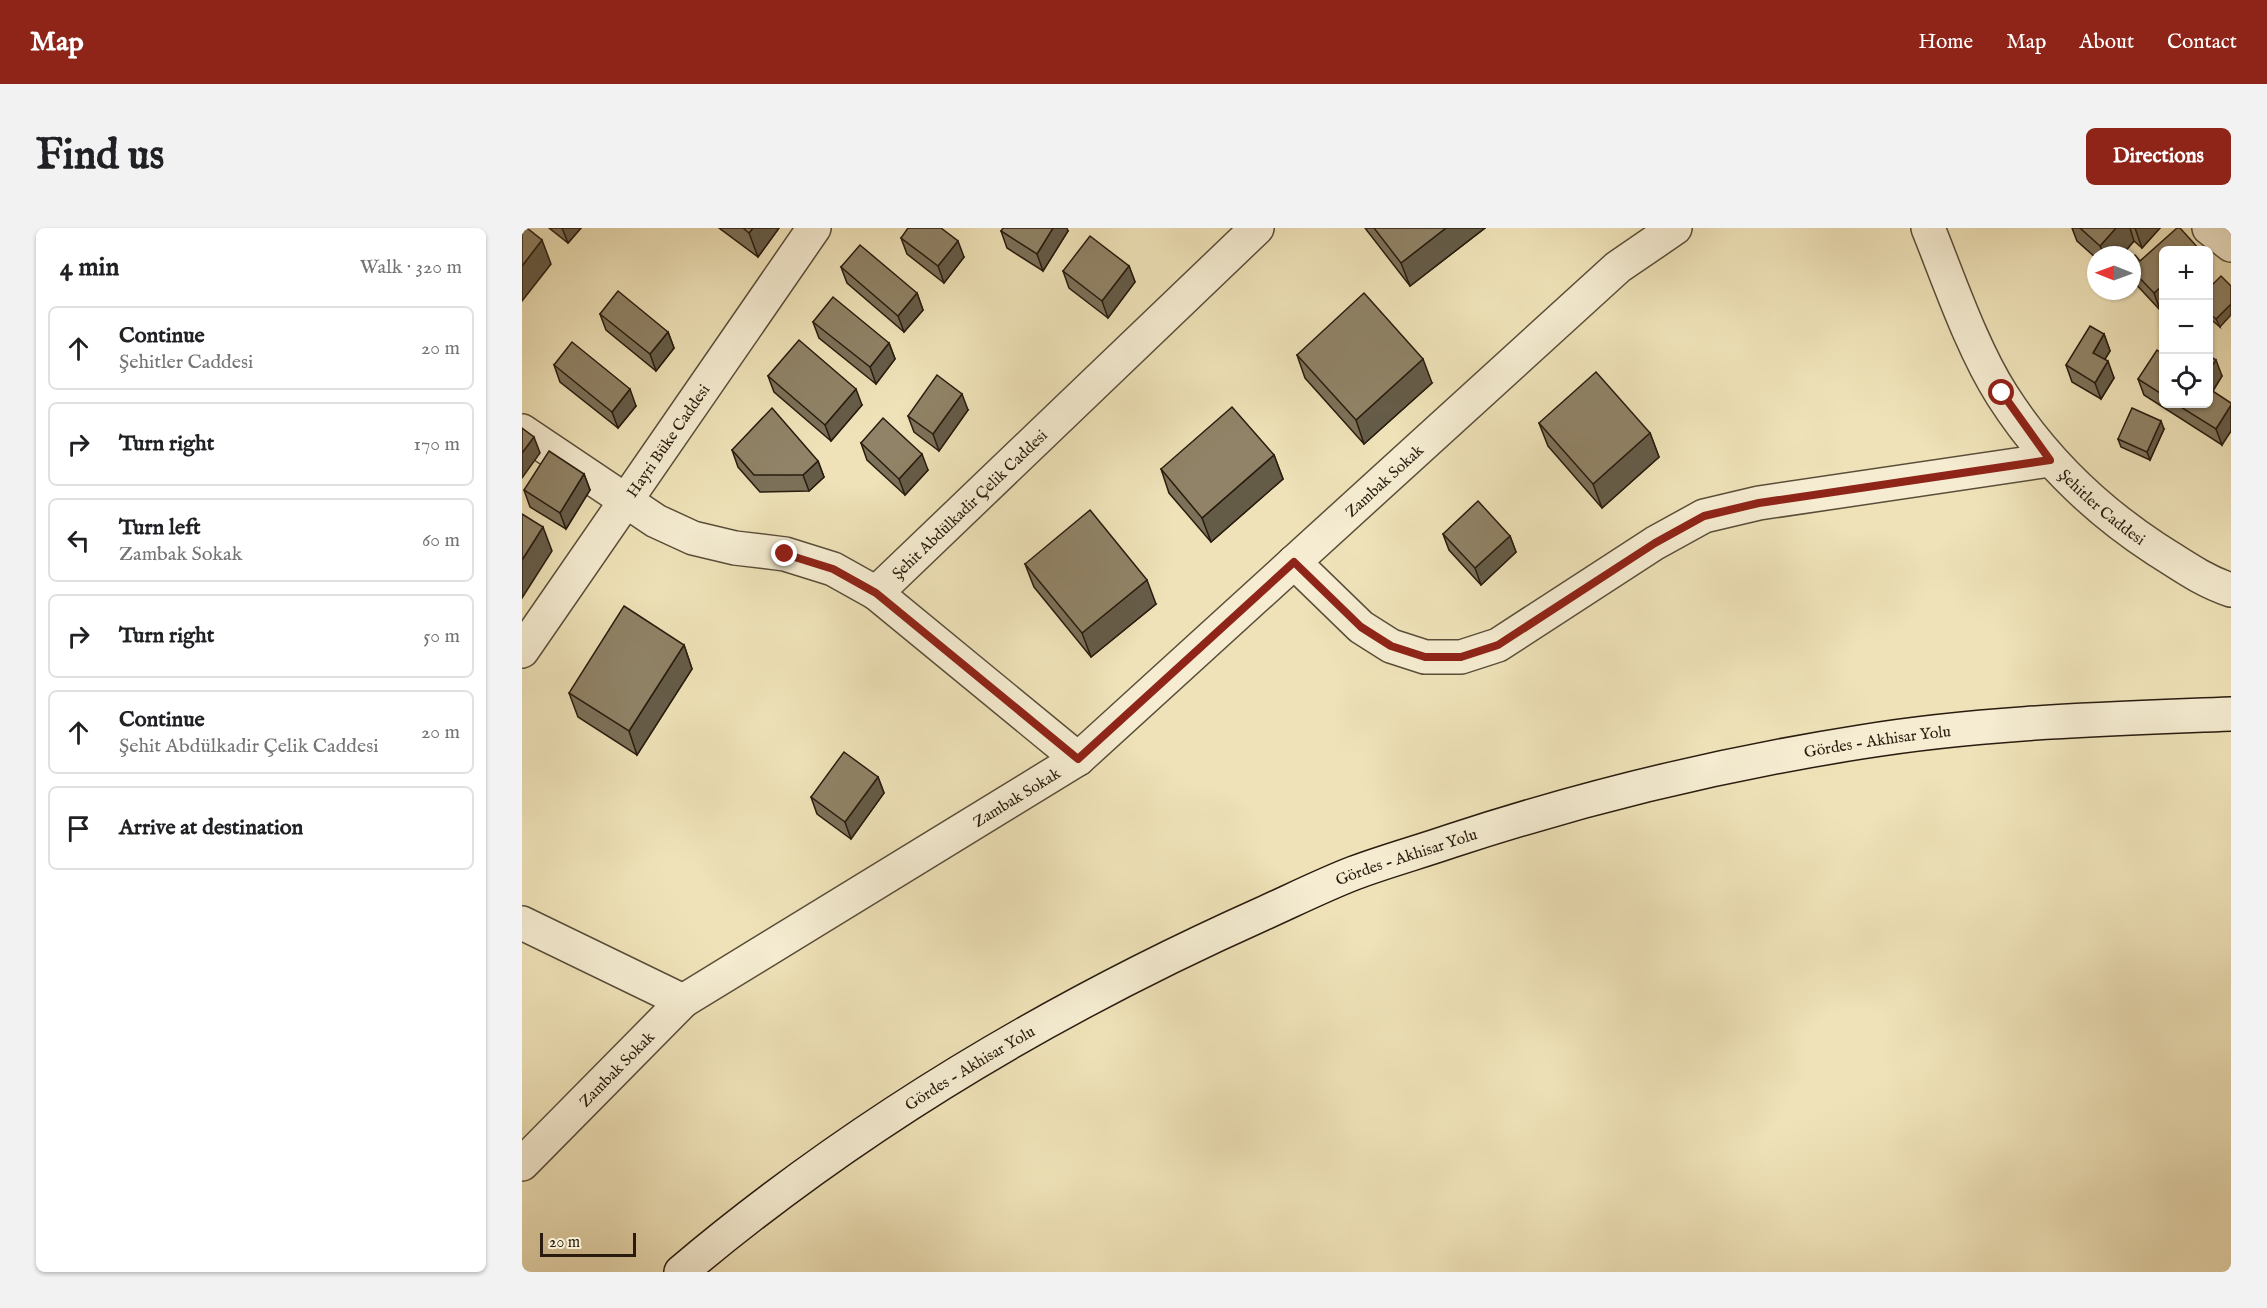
<!DOCTYPE html>
<meta charset="utf-8">
<style>
:root{--surface:#fff;--page:#f2f2f2;--text:#202124;--muted:#757577;--line:#e0e0e0;--accent:#8f2418}
body{margin:0;font-family:"IM FELL English",serif;background:var(--page);color:var(--text)}
.controls{position:absolute;right:18px;top:18px;display:grid;overflow:hidden;border-radius:9px;box-shadow:0 2px 4px #0004}
.controls button{width:54px;height:54px;display:grid;place-items:center;padding:0;border:0;border-bottom:2px solid var(--line);background:var(--surface);color:var(--text);font:30px sans-serif}
.compass{position:absolute;left:1565px;top:18px;width:54px;height:54px;border-radius:50%;background:var(--surface);box-shadow:0 2px 4px #0004;rotate:271deg}
.scale{position:absolute;left:18px;bottom:15px;width:96px;box-sizing:border-box;padding-left:6px;border:3px solid #291c0f;border-top:0;font-size:16px;line-height:21px;white-space:nowrap;color:#291c0f;-webkit-text-stroke:4px #f5ecd1;paint-order:stroke}
.stop{position:absolute;width:18px;height:18px;margin:-14px;border:4px solid #8f2418;border-radius:50%;background:#fff}
.stop.end{background:#8f2418;border-color:#fff;box-shadow:0 2px 6px #0008}
.list{margin:0;padding:0;list-style:none}
h2{display:flex;justify-content:space-between;align-items:center;height:78px;margin:0;padding:0 24px;font-size:26px}
h2 small{font-size:20px;font-weight:400;color:var(--muted)}
.list li{display:grid;grid-template-columns:39px 1fr auto;gap:18px;align-items:center;box-sizing:border-box;height:84px;margin:0 12px 12px;padding:0 12px;border:2px solid var(--line);border-radius:9px}
.list b{display:block;font-size:22px;white-space:nowrap}
.list p{margin:0;font-size:20px;white-space:nowrap;color:var(--muted)}
.list em{font-size:20px;font-style:normal;color:var(--muted)}
.icon{flex:none;width:33px;height:33px;fill:none;stroke:currentColor;stroke-width:2;stroke-linecap:round;stroke-linejoin:round}
.map{position:relative;flex:none;width:1709px;height:1044px;overflow:hidden;border-radius:9px}
header{display:flex;align-items:center;gap:36px;box-sizing:border-box;height:84px;padding:0 30px;background:var(--accent);color:#fff}
header strong{font-size:28px}
nav{display:flex;gap:33px;margin-inline-start:auto;font-size:21px}
.intro{display:flex;align-items:center;justify-content:space-between;box-sizing:border-box;height:144px;padding:0 36px}
h1{margin:0;font-size:42px}
.button{padding:15px 27px;border-radius:9px;background:var(--accent);color:#fff;font-size:21px;font-weight:700}
main{display:flex;gap:36px;padding:0 36px}
aside{flex:1;background:var(--surface);border-radius:9px;box-shadow:0 2px 4px #0004}
.map>svg:first-child{display:block}
</style>
<header>
<strong>Map</strong>
<nav><a>Home</a><a>Map</a><a>About</a><a>Contact</a></nav>
</header>
<div class="intro"><h1>Find us</h1><a class="button">Directions</a></div>
<main>
<aside>
<h2>4 min<small>Walk · 320 m</small></h2>
<ul class="list">
<li><svg class="icon" aria-label="ahead" viewBox="0 0 24 24"><path d="M12 20V5M6 11l6-6 6 6"/></svg><div><b>Continue</b><p>Şehitler Caddesi</p></div><em>20 m</em></li>
<li><svg class="icon" aria-label="right" viewBox="0 0 24 24"><path d="M7 20v-9h11M14 6l5 5-5 5"/></svg><div><b>Turn right</b></div><em>170 m</em></li>
<li><svg class="icon" aria-label="left" viewBox="0 0 24 24"><path d="M17 20v-9H6M10 6l-5 5 5 5"/></svg><div><b>Turn left</b><p>Zambak Sokak</p></div><em>60 m</em></li>
<li><svg class="icon" aria-label="right" viewBox="0 0 24 24"><path d="M7 20v-9h11M14 6l5 5-5 5"/></svg><div><b>Turn right</b></div><em>50 m</em></li>
<li><svg class="icon" aria-label="ahead" viewBox="0 0 24 24"><path d="M12 20V5M6 11l6-6 6 6"/></svg><div><b>Continue</b><p>Şehit Abdülkadir Çelik Caddesi</p></div><em>20 m</em></li>
<li><svg class="icon" aria-label="arrive" viewBox="0 0 24 24"><path d="M6 21V4h12l-3 4 3 4H6"/></svg><div><b>Arrive at destination</b></div></li>
</ul>
</aside>
<div class="map">
<svg width="1709" height="1044" viewBox="0 0 1709 1044">
<rect width="100%" height="100%" fill="#efe2b8"/>
<filter id="stains"><feTurbulence type="fractalNoise" baseFrequency=".00333" numOctaves="4"/><feColorMatrix values="0 0 0 0 .2 0 0 0 0 .09 0 0 0 0 .02 0 0 0 .5 -.17"/></filter>
<radialGradient id="worn" r=".72"><stop offset=".6" stop-color="#630" stop-opacity="0"/><stop offset="1" stop-color="#630" stop-opacity=".3"/></radialGradient>
<g fill="none" stroke-linecap="round" stroke-linejoin="round">
<defs>
<g id="minor">
<path id="s1" d="M1406,0c21,52 44,120 74,167 39,61 93,114 154,154 24,15 47,32 75,41"/>
<polyline points="1687,0 1709,17"/>
<path id="s2" d="M0,203l134,90 37,17 42,10 50,6 48,15 43,24 381,-365"/>
<polyline points="772,334 839,399 869,418 903,429 939,429 976,417 1133,315 1182,288 1237,275 1528,232"/>
<polyline points="354,365 556,531"/>
<path id="s3" d="M0,423l292,-423"/>
<polyline points="0,695 161,773"/>
<path id="s4" d="M0,936l161,-163 395,-242 540,-492 57,-39"/>
</g>
<g id="secondary">
<path id="s5" d="M159,1044c174,-147 373,-265 581,-358 31,-14 61,-29 92,-41 32,-12 65,-21 97,-32 134,-44 270,-77 410,-99 122,-20 247,-23 370,-28"/>
</g>
</defs>
<!-- minor casing -->
<use href="#minor" stroke="#5a4e39" stroke-width="36"/>
<!-- secondary casing -->
<use href="#secondary" stroke="#291c0f" stroke-width="36"/>
<!-- minor -->
<use href="#minor" stroke="#f5ecd1" stroke-width="33"/>
<!-- secondary -->
<use href="#secondary" stroke="#f5ecd1" stroke-width="33"/>
</g>
<!-- wall -->
<g fill="#7c7159" stroke="#291c0f" stroke-width="1.5">
<polygon points="27,0 59,0 46,15"/>
<polygon points="197,0 257,0 236,29"/>
<polygon points="843,0 963,0 888,58"/>
<polygon points="1550,0 1638,0 1620,20 1612,13 1600,27 1574,27 1574,30 1555,13"/>
<polygon points="479,3 546,3 521,43 485,20"/>
<polygon points="379,10 442,29 422,55 385,26"/>
<polygon points="1678,22 1638,82 1610,52 1610,30 1618,33"/>
<polygon points="607,38 613,54 586,90 547,60 541,43"/>
<polygon points="319,39 395,65 401,82 382,104 325,55"/>
<polygon points="1686,61 1698,99 1686,89"/>
<polygon points="78,86 146,104 152,120 134,143 84,102"/>
<polygon points="291,94 367,115 373,131 354,156 297,110"/>
<polygon points="1582,106 1588,123 1583,131 1592,150 1579,171 1550,154 1544,137"/>
<polygon points="1641,126 1641,176 1686,176 1686,127 1700,148 1691,163 1700,217 1622,167 1616,151"/>
<polygon points="775,127 910,155 842,216 783,150"/>
<polygon points="32,137 114,178 96,200 38,154"/>
<polygon points="246,148 340,177 309,213 252,164"/>
<polygon points="446,182 417,223 392,204 386,188"/>
<polygon points="1017,195 1128,205 1137,229 1080,280 1026,218"/>
<polygon points="1642,201 1628,232 1599,219 1596,211"/>
<polygon points="339,215 406,242 383,267 345,232"/>
<polygon points="210,222 296,233 302,249 287,263 238,264 216,239"/>
<polygon points="752,227 761,251 689,314 647,265 639,241"/>
<polygon points="62,246 68,262 44,301 8,279 2,262"/>
<polygon points="921,306 988,308 994,324 959,357 927,322"/>
<polygon points="503,336 634,376 569,429 512,359"/>
<polygon points="162,417 170,441 115,527 56,489 47,465"/>
<polygon points="356,549 362,565 329,611 295,586 289,569"/>
</g>
<!-- shaded-wall -->
<g fill="#655c48" stroke="#291c0f" stroke-width="1.5">
<polygon points="40,0 59,0 46,15"/>
<polygon points="231,0 257,0 236,29 227,5"/>
<polygon points="531,0 545,0 546,3 521,43 515,26"/>
<polygon points="924,0 963,0 888,58 879,35"/>
<polygon points="1594,0 1608,0 1612,13 1600,27 1582,27 1578,18"/>
<polygon points="1613,0 1638,0 1620,20"/>
<polygon points="20,12 29,36 0,73 0,38"/>
<polygon points="436,13 442,29 422,55 416,38"/>
<polygon points="607,38 613,54 586,90 580,73"/>
<polygon points="1641,57 1641,78 1638,82 1632,65"/>
<polygon points="395,65 401,82 382,104 376,88"/>
<polygon points="1709,76 1709,87 1698,99 1694,91"/>
<polygon points="146,104 152,120 134,143 128,126"/>
<polygon points="1582,106 1588,123 1577,141 1571,125"/>
<polygon points="367,115 373,131 354,156 348,139"/>
<polygon points="901,131 910,155 842,216 834,192"/>
<polygon points="1694,132 1700,148 1686,170 1686,144"/>
<polygon points="1586,133 1592,150 1579,171 1573,155"/>
<polygon points="108,161 114,178 96,200 90,184"/>
<polygon points="334,161 340,177 309,213 303,197"/>
<polygon points="440,166 446,182 417,223 411,206"/>
<polygon points="1709,177 1709,203 1700,217 1694,201"/>
<polygon points="1639,193 1642,201 1628,232 1625,224"/>
<polygon points="1128,205 1137,229 1080,280 1071,256"/>
<polygon points="12,209 18,225 0,250 0,225"/>
<polygon points="400,226 406,242 383,267 377,251"/>
<polygon points="752,227 761,251 689,314 680,290"/>
<polygon points="296,233 302,249 287,263 281,247"/>
<polygon points="62,246 68,262 44,301 38,285"/>
<polygon points="21,299 30,323 0,370 0,332"/>
<polygon points="988,308 994,324 959,357 953,340"/>
<polygon points="625,352 634,376 569,429 560,405"/>
<polygon points="162,417 170,441 115,527 107,503"/>
<polygon points="356,549 362,565 329,611 323,594"/>
</g>
<!-- building -->
<g fill="#908367" stroke="#291c0f" stroke-width="1.5">
<polygon points="0,0 5,0 20,12 0,38"/>
<polygon points="221,0 231,0 227,5"/>
<polygon points="386,0 419,0 436,13 416,38 379,10"/>
<polygon points="481,0 531,0 515,26 479,3"/>
<polygon points="852,0 924,0 879,35"/>
<polygon points="1558,0 1594,0 1578,18"/>
<polygon points="1655,0 1658,0 1678,22 1641,22 1641,57 1632,65 1610,42 1610,30 1613,27 1618,33"/>
<polygon points="568,8 607,38 580,73 541,43"/>
<polygon points="338,17 395,65 376,88 319,39"/>
<polygon points="1699,48 1709,58 1709,76 1694,91 1686,84 1686,61"/>
<polygon points="96,63 146,104 128,126 78,86"/>
<polygon points="842,65 901,131 834,192 775,127"/>
<polygon points="311,69 367,115 348,139 291,94"/>
<polygon points="1568,98 1582,106 1571,125 1586,133 1573,155 1544,137"/>
<polygon points="277,112 334,161 303,197 246,148"/>
<polygon points="50,114 108,161 90,184 32,137"/>
<polygon points="1635,122 1641,126 1641,167 1616,151"/>
<polygon points="1686,127 1694,132 1686,144"/>
<polygon points="1074,144 1128,205 1071,256 1017,195"/>
<polygon points="415,147 440,166 411,206 386,188"/>
<polygon points="1686,160 1709,175 1709,177 1694,201 1654,176 1686,176"/>
<polygon points="710,179 752,227 680,290 639,241"/>
<polygon points="250,180 296,233 281,247 232,247 210,222"/>
<polygon points="1610,180 1639,193 1625,224 1596,211"/>
<polygon points="361,190 400,226 377,251 339,215"/>
<polygon points="0,200 12,209 0,225"/>
<polygon points="27,223 62,246 38,285 2,262"/>
<polygon points="956,273 988,308 953,340 921,306"/>
<polygon points="568,282 625,352 560,405 503,336"/>
<polygon points="0,286 21,299 0,332"/>
<polygon points="102,378 162,417 107,503 47,465"/>
<polygon points="322,524 356,549 323,594 289,569"/>
</g>
<g fill="none" stroke-linecap="round" stroke-linejoin="round">
<!-- route -->
<polyline stroke="#8f2418" stroke-width="8" points="263,326 311,341 354,365 556,531 772,334 839,399 869,418 903,429 939,429 976,417 1133,315 1182,288 1237,275 1528,232 1480,165"/>
</g>
<g text-anchor="middle" stroke-width="6" stroke-linejoin="round" paint-order="stroke">
<!-- street labels -->
<g font-size="16" fill="#291c0f" stroke="#f5ecd1">
<text dy="6" stroke="none"><textPath href="#s3" startOffset="256">Hayri Büke Caddesi</textPath></text>
<text dy="6" stroke="none"><textPath href="#s4" startOffset="1106">Zambak Sokak</textPath></text>
<text dy="6" stroke="none"><textPath href="#s2" startOffset="524">Şehit Abdülkadir Çelik Caddesi</textPath></text>
<text dy="6" stroke="none"><textPath href="#s1" startOffset="334">Şehitler Caddesi</textPath></text>
<text dy="6" stroke="none"><textPath href="#s5" startOffset="1326">Gördes - Akhisar Yolu</textPath></text>
<text dy="6" stroke="none"><textPath href="#s4" startOffset="620">Zambak Sokak</textPath></text>
<text dy="6" stroke="none"><textPath href="#s5" startOffset="840">Gördes - Akhisar Yolu</textPath></text>
<text dy="6" stroke="none"><textPath href="#s5" startOffset="354">Gördes - Akhisar Yolu</textPath></text>
<text dy="6" stroke="none"><textPath href="#s4" startOffset="134">Zambak Sokak</textPath></text>
</g>
</g>
<rect width="100%" height="100%" filter="url(#stains)"/>
<rect width="100%" height="100%" fill="url(#worn)"/>
</svg>
<div class="controls">
<button>+</button>
<button>−</button>
<button><svg class="icon" aria-label="locate" viewBox="0 0 24 24"><circle cx="12" cy="12" r="6"/><path d="M12 2v4M12 18v4M2 12h4M18 12h4"/></svg></button>
</div>
<svg class="compass" viewBox="-18 -18 36 36"><path d="M0-13l5 13h-10z" fill="#e53935"/><path d="M0 13l5-13h-10z" fill="#757577"/></svg>
<div class="scale">20 m</div>
<div class="stop" style="left:1480px;top:165px"></div>
<div class="stop end" style="left:263px;top:326px"></div>
</div>
</main>
